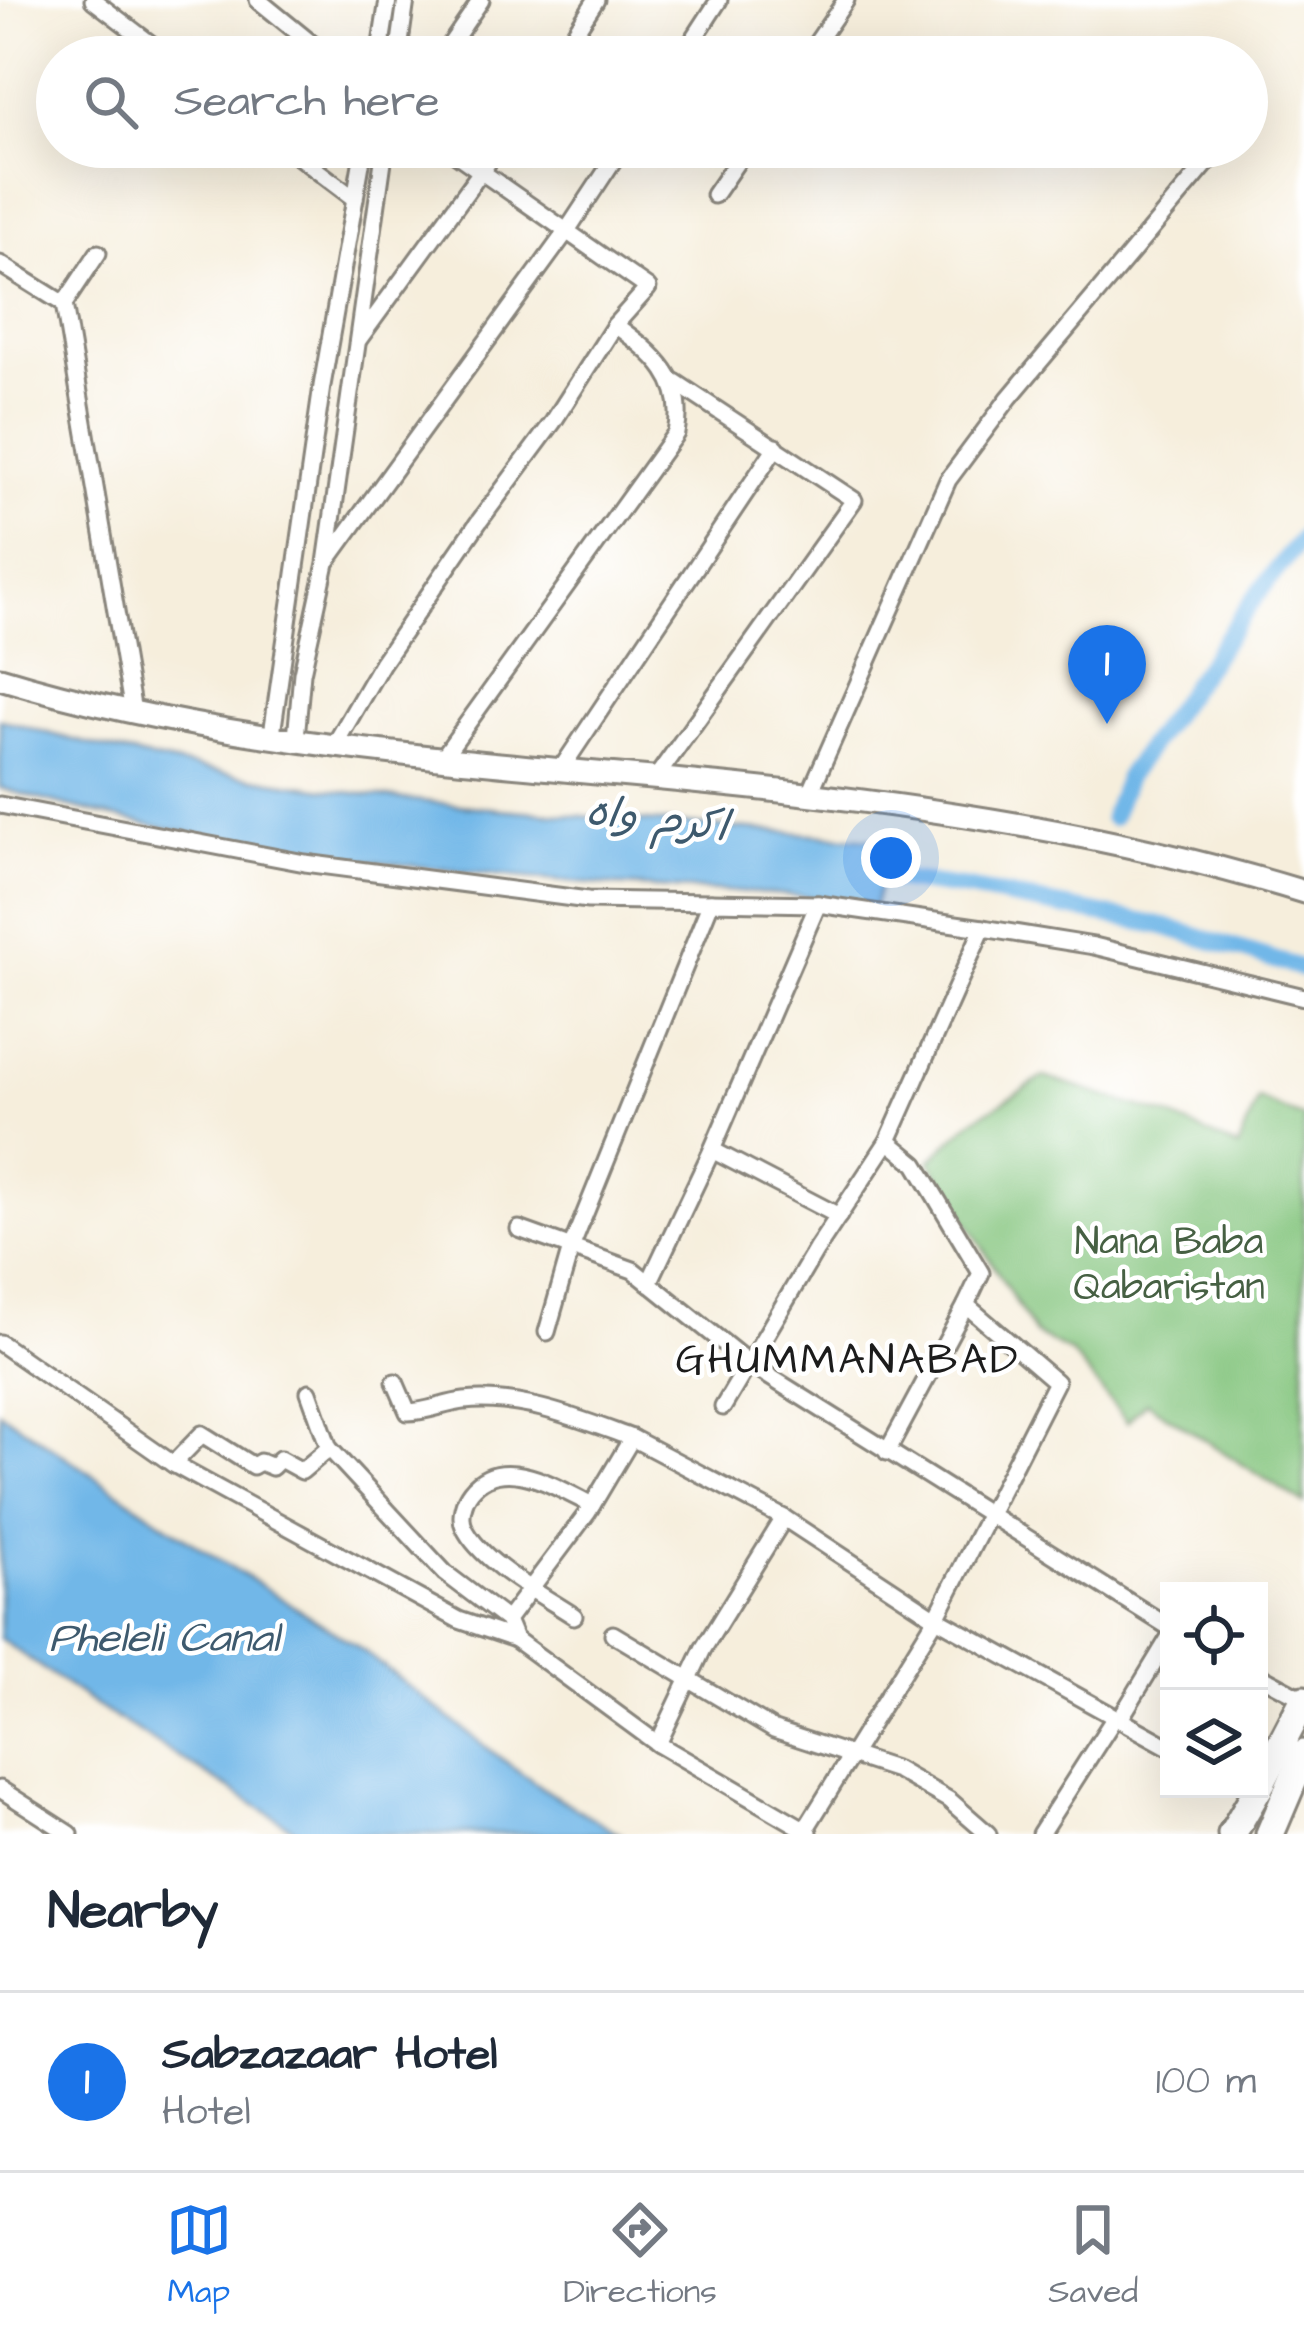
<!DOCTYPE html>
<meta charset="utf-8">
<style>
:root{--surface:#fff;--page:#f6f6f7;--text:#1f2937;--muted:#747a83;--line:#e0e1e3;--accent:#1a73e8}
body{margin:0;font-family:"Architects Daughter","Playpen Sans Arabic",sans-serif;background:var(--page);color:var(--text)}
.controls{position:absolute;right:36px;bottom:36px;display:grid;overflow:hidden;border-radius:0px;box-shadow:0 12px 48px #0002}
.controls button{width:108px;height:108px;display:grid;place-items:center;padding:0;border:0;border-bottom:3px solid var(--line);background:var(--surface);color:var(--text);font:60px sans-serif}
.you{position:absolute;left:891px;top:858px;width:42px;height:42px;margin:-30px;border:9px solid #fff;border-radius:50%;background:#1a73e8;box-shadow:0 0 0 18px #1a73e833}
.badge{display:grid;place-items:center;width:78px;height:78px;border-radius:50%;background:var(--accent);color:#fff;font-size:39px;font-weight:700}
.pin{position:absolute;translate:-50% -99px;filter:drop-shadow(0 3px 6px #0008)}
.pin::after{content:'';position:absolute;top:63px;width:42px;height:36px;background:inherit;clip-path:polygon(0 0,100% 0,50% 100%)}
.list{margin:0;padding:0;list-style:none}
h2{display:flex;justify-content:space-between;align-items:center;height:156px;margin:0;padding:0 48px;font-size:51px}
h2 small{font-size:39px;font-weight:400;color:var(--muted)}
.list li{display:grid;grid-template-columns:78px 1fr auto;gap:36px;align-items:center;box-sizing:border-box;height:180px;padding:0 48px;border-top:3px solid var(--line)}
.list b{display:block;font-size:45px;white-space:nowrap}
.list p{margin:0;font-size:39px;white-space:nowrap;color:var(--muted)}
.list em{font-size:39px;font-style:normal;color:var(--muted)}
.icon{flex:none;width:66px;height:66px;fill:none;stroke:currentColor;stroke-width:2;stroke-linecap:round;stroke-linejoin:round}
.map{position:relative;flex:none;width:1304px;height:1834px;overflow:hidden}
.search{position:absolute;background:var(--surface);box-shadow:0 12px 48px #0002;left:36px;right:36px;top:36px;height:132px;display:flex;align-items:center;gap:30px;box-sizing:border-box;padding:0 42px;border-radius:66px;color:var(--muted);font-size:45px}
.sheet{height:336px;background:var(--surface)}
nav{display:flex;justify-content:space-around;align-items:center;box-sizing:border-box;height:168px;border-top:3px solid var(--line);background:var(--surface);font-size:33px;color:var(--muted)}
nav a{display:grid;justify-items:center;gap:6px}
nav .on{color:var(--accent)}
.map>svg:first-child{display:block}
</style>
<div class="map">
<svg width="1304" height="1834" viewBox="0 0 1304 1834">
<rect width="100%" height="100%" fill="#fff"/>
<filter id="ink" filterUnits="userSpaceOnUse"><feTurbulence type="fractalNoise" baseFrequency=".00833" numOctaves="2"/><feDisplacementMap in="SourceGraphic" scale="24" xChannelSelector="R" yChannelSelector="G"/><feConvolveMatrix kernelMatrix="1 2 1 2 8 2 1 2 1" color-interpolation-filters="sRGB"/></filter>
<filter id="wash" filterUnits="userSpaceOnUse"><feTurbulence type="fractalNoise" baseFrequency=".004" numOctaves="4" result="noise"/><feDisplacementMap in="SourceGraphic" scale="48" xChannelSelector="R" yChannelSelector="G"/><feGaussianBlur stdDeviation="2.7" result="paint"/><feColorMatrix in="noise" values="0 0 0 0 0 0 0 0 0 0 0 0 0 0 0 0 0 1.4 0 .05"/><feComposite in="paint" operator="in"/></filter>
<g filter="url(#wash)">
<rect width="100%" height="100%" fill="#f6eedc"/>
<!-- green -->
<polygon fill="#84c57e" stroke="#50704d" stroke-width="3" points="1044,1077 1169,1116 1238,1148 1258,1099 1304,1118 1304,1504 1146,1402 1127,1422 1071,1353 1035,1334 930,1161 971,1121"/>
<!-- water -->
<g fill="#71b7e8" stroke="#466a82" stroke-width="3">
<path d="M0,719c290,90 592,94 891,122l-17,65c-93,-17 -188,-14 -282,-22 -200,-18 -399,-40 -592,-96z"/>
<polygon points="0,1412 196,1545 357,1646 499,1757 548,1792 620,1834 302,1834 95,1705 0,1639"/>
</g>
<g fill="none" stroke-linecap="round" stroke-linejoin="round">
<!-- canal -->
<g stroke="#71b7e8" stroke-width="18">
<polyline points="1112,817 1127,777 1256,596 1304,536"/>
<polyline points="864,875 968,889 1163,926 1304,969"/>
</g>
</g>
</g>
<g filter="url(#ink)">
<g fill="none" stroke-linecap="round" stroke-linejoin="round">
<defs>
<g id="street">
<polyline points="93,0 168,57"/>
<polyline points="258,0 328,57"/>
<polyline points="379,57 388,0"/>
<polyline points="398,57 406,0"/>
<polyline points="442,57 481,0"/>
<polyline points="559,57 596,0"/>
<polyline points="682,57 719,0"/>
<polyline points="807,57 846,0"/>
<polyline points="286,147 355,199"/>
<polyline points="714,195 747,147"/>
<polyline points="98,253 64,304 133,712"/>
<polyline points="0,264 64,304"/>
<polyline points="359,339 499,147"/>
<polyline points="328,560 566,232 622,147"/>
<polyline points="272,734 322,386 364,147"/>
<polyline points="296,738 302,673 326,563 385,147"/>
<polyline points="335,744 382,663 478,523 553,422 615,325 648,288 446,147"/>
<path d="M441,760l235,-327c11,-53 -21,-79 -61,-108"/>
<polyline points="561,769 776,447"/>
<polyline points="655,779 854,500 675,382"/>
<polyline points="809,795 948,480 1009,398 1218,150"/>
<polyline points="0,805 305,863 588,900 711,902"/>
<polyline points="888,1141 916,1164 981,1273 966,1305"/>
<polyline points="712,1150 839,1216"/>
<polyline points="519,1229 633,1270 751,1365 1169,1627"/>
<polyline points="649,1283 712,1150 818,904 983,928"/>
<polyline points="547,1332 571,1248 711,902 818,904"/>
<polyline points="0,1343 173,1464 459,1620 515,1639"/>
<path d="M395,1382l13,30c19,0 37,-9 56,-11 58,-6 115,18 168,37"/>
<polyline points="309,1392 329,1448 445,1573 507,1620 515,1639 658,1744 809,1832"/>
<polyline points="723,1407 816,1250 888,1141 983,928 1094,946 1304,997"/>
<polyline points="173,1464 202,1434 253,1466 260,1462 272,1467 280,1459 302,1471 329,1448"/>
<path d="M574,1616c-32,-21 -94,-54 -110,-89 -5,-11 0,-27 7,-36 31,-39 87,-3 121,14"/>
<polyline points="507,1620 588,1512 632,1438 784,1518 936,1618 1169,1747"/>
<polyline points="613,1634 774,1730 897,1770 949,1800 988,1834"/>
<polyline points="1259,1675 1304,1699"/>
<polyline points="1120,1719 1169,1638"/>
<polyline points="658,1744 703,1649 784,1518"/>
<polyline points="0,1789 70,1834"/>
<polyline points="805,1830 936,1618 1056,1382 966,1305 887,1452"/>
<polyline points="1040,1834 1115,1717"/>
</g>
<path id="secondary" d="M0,678c237,72 489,83 734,108 192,20 385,49 570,106"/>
<g id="highway">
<polyline points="1259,1787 1304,1700"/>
<polyline points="1232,1834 1258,1789"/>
<polyline points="1270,1834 1304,1754"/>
</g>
</defs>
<!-- street casing -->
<use href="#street" stroke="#89857c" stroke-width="21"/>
<!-- secondary casing -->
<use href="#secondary" stroke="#89857c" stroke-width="27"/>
<!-- highway casing -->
<use href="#highway" stroke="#89857c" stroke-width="33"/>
<!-- street -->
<use href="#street" stroke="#fff" stroke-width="15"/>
<!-- secondary -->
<use href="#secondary" stroke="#fff" stroke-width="21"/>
<!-- highway -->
<use href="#highway" stroke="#fff" stroke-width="27"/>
</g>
</g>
<g text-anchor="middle" stroke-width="9" stroke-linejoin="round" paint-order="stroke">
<!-- park labels -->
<g font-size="39" fill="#466043" stroke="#fff">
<text x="1169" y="1254">Nana Baba<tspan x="1169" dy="45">Qabaristan</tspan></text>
</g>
<!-- water labels -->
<g font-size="42" font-style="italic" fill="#3e5a6e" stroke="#fff">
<text transform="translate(657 817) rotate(7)" y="15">اکرم واہ</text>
<text x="164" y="1651">Pheleli Canal</text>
</g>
<!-- neighbourhood labels -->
<g font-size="42" letter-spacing="3" fill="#1c1c1c" stroke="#fff">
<text x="848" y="1373">GHUMMANABAD</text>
</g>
</g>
</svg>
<div class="controls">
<button><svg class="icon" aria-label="locate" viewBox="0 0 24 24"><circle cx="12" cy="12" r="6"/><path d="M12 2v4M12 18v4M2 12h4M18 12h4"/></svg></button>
<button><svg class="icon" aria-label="layers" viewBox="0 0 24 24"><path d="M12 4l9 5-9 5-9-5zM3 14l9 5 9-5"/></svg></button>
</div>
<div class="you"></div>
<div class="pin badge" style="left:1107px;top:724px">1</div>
<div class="search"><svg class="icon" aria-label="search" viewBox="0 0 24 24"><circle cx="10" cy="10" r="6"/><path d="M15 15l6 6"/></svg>Search here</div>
</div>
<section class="sheet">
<h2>Nearby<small></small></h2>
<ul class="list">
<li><span class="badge">1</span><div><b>Sabzazaar Hotel</b><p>Hotel</p></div><em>100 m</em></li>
</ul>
</section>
<nav>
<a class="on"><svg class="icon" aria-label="map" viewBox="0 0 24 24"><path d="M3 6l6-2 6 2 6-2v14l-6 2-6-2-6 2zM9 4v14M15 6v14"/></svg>Map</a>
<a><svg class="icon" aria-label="directions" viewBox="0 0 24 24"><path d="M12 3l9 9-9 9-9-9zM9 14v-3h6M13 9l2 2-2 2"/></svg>Directions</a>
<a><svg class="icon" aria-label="saved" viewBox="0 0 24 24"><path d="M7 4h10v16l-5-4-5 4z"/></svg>Saved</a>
</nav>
